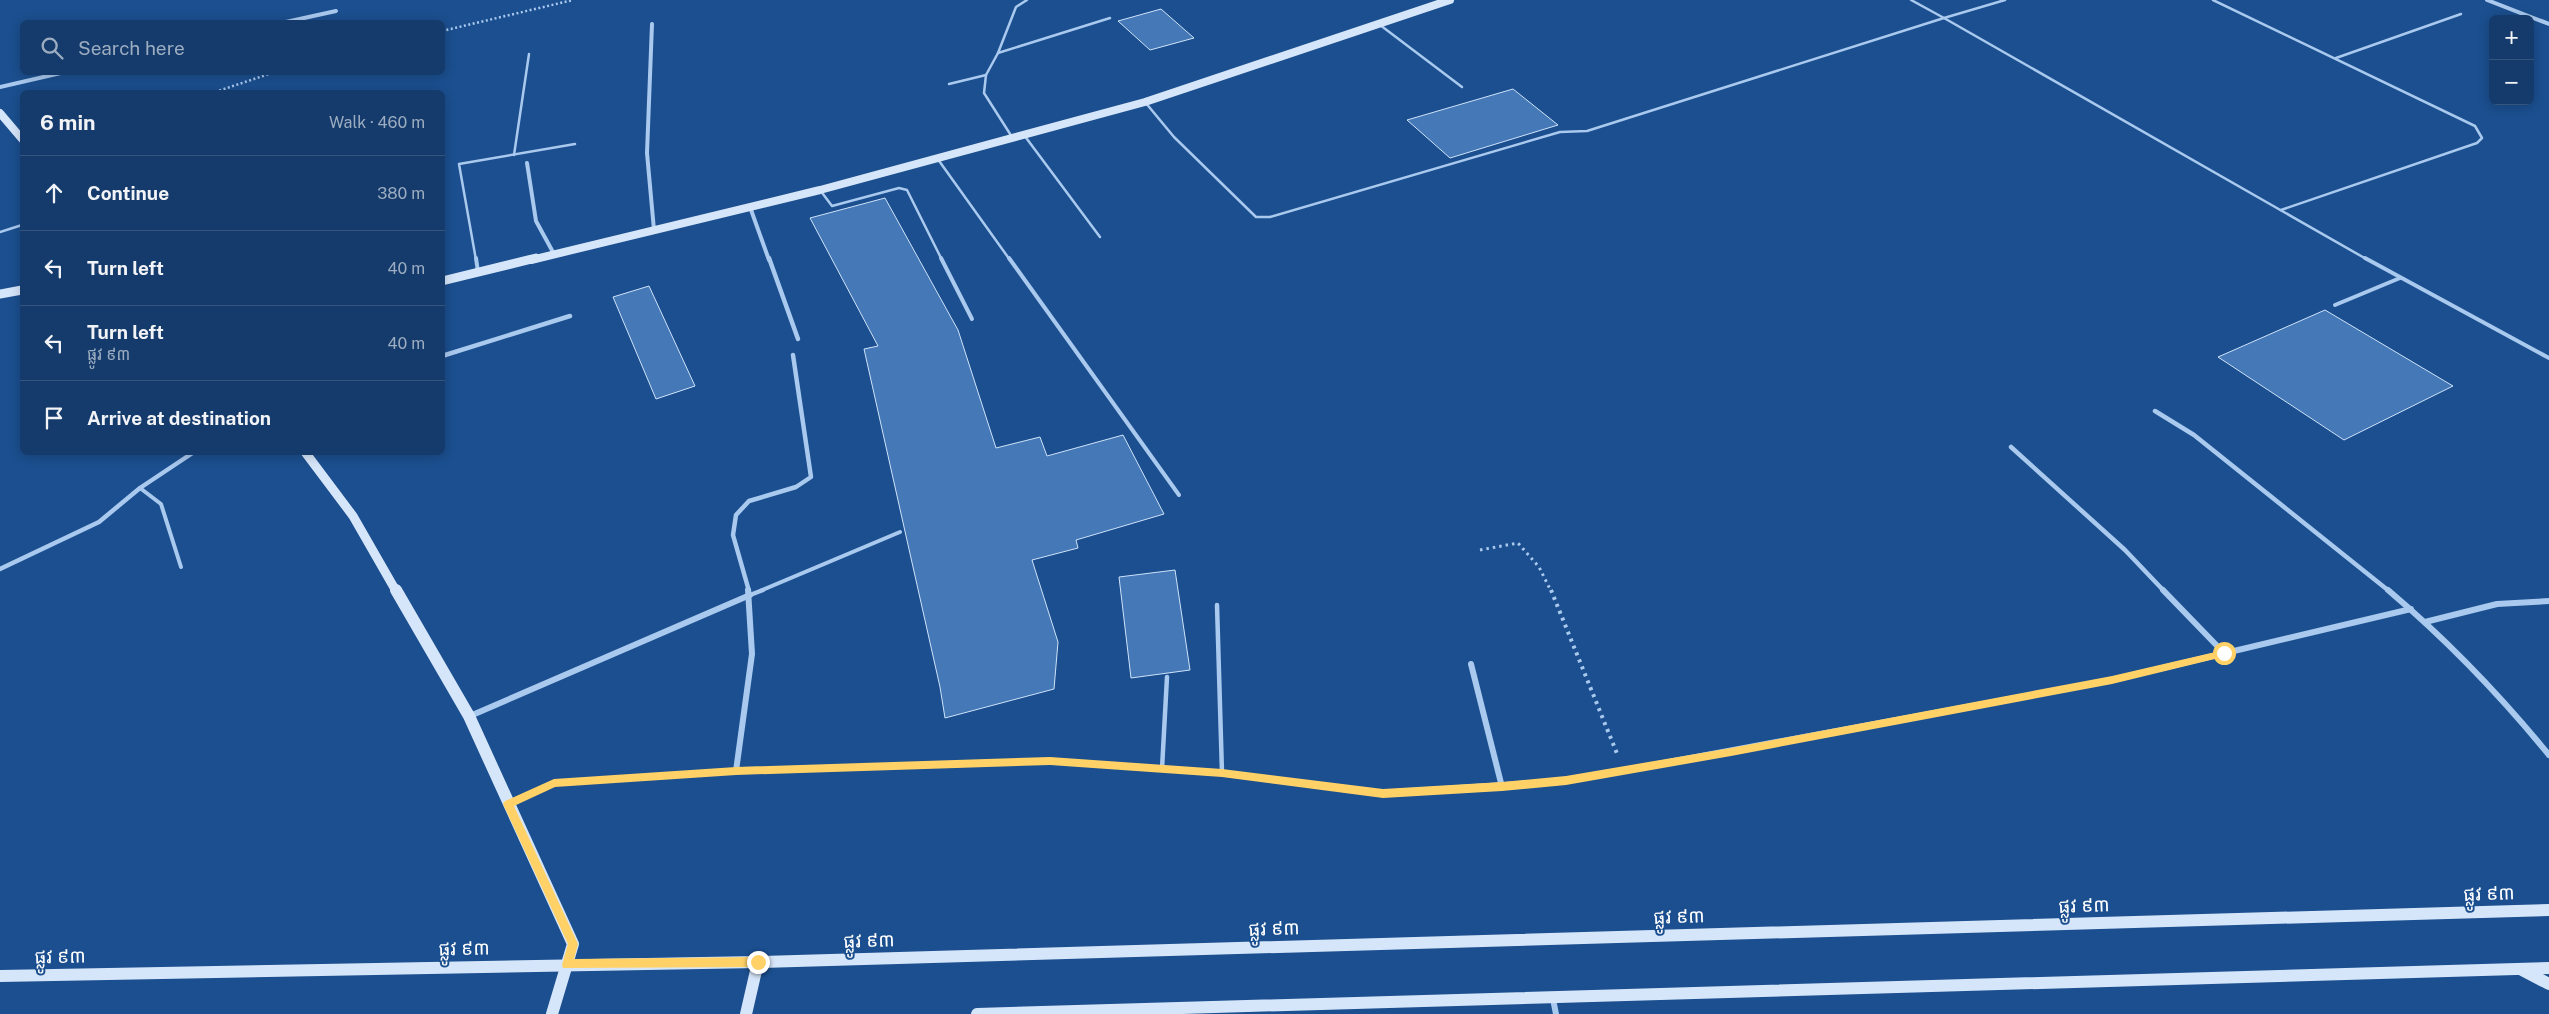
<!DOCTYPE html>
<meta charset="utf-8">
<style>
:root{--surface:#143b6b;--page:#1d4271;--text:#f1f3f6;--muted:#9dadc1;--line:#33557e}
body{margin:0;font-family:"Public Sans","Noto Sans Khmer",sans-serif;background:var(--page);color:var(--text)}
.controls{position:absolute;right:15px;top:15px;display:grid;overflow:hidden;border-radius:8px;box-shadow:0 2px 12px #0003}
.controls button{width:45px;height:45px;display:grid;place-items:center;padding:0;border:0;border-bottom:1px solid var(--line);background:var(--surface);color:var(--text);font:25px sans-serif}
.stop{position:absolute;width:15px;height:15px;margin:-11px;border:4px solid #ffd166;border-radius:50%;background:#fff}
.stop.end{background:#ffd166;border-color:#fff;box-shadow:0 1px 5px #0008}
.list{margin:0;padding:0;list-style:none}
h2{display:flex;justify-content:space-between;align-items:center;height:65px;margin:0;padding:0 20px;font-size:21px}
h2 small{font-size:16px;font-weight:400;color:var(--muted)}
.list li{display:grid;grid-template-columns:32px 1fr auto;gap:15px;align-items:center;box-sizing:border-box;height:75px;padding:0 20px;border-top:1px solid var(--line)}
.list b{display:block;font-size:19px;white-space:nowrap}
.list p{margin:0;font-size:16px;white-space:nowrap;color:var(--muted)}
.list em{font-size:16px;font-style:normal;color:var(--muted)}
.icon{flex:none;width:28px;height:28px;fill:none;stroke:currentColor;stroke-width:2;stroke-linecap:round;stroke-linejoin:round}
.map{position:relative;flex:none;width:2549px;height:1014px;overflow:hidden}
.search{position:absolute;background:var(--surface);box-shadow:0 2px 12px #0003;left:20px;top:20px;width:425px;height:55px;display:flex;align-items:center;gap:12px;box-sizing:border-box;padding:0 18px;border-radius:8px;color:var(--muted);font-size:19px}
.panel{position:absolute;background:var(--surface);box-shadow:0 2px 12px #0003;left:20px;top:90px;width:425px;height:365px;border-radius:8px}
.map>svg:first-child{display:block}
</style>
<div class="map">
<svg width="2549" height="1014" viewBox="0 0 2549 1014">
<rect width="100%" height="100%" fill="#1b4f8f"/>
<!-- building -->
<g fill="#4478b7" stroke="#cfe3fa">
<polygon points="1161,9 1194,38 1150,50 1118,21"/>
<polygon points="1513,89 1558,125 1450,158 1407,120"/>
<polygon points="885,198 958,330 996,448 1040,437 1047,456 1123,435 1164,514 1076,540 1078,548 1032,560 1058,642 1054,689 945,718 940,687 864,349 878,346 810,218"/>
<polygon points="649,286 695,386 656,399 613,297"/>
<polygon points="2325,310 2453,386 2344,440 2218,357"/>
<polygon points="1175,570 1190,670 1131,678 1119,577"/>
</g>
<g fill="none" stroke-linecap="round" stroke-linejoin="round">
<!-- path-far2 -->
<g stroke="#a9c9ee" stroke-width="2.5" stroke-dasharray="2 2.5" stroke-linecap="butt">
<polyline points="442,31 573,0"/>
<polyline points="215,92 275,72"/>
</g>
<!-- path-far1 -->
<polyline stroke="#a9c9ee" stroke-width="3" stroke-dasharray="2.5 4" stroke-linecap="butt" points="1480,550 1518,543 1539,567 1551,591"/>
<!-- path -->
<polyline stroke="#a9c9ee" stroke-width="4" stroke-dasharray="3 4.5" stroke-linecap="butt" points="1551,590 1618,756"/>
<!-- lane-far2 -->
<g stroke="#a9c9ee" stroke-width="2.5">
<polyline points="2213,0 2475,126 2482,138 2477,143 2281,210"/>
<polyline points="1944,18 2368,260"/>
<polyline points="1944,18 2005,0"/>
<polyline points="1380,25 1462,87"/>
<polyline points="998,53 1110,18"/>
<polyline points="2336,58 2461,14"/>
<polyline points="949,84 986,75"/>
<polyline points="1145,102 1174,137 1256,217 1270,217 1560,132 1587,131 1944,18 1911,0"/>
<polyline points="1024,135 1100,237"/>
<polyline points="1012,137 984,93 986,75 998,53 1016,7 1027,0"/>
<polyline points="514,155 529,54"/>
<polyline points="937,158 1010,260"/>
<polyline points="820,190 832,206 899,188 907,190 942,260"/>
<polyline points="0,232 22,225"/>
<polyline points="476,260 459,164 575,144"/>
</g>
<!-- lane-far1 -->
<g stroke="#a9c9ee" stroke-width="4">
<polyline points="476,258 478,272"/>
<polyline points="941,258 972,319"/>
<polyline points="1009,258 1179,495"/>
<polyline points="2365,258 2549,358"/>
<polyline points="2335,305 2400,278"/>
<polyline points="140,488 161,504 181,567"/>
<polyline points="760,591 900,532"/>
</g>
<!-- lane -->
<g stroke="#a9c9ee" stroke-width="4.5">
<polyline points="750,595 763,590"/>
<polyline points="1217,605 1222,773"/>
<polyline points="1162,769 1167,677"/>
</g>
<!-- street-far2 -->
<g stroke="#a9c9ee" stroke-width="4">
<polyline points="2487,0 2549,24"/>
<polyline points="286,22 336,11"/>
<polyline points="652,24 647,153 654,230"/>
<polyline points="0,87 65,72"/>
<polyline points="527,163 536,221 554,254"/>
<polyline points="750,207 769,260"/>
</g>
<!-- street-far1 -->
<g stroke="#a9c9ee" stroke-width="4.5">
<polyline points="769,258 798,339"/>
<polyline points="442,356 570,316"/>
<polyline points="2155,411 2194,435 2389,591"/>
<polyline points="2011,447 2125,550 2164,591"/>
<polyline points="0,569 99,522 140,488 194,452"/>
<polyline points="749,591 733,535 736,515 749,501 796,487 811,477 793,355"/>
</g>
<!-- street -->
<g stroke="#a9c9ee" stroke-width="6">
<polyline points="2163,590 2224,653"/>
<path d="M2388,590c59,50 112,105 161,165"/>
<polyline points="2425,622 2497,604 2549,601"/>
<polyline points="1471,664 1502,787"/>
<polyline points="470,716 750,595"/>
<polyline points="736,771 752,654 748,590"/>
<polyline points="508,804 554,783 736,771 1050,761 1222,773 1383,793 1566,781 2112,680 2411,609"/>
<polyline points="1553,999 1556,1014"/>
</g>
<!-- secondary-far2 -->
<g stroke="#d6e6fa" stroke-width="8">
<polyline points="0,113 22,139"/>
<polyline points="531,260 820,190 1145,102 1450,0"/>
</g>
<!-- secondary-far1 -->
<g stroke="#d6e6fa" stroke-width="9">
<polyline points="442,281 536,258"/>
<polyline points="0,294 22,290"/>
<polyline points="305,452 353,516 396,591"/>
</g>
<!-- secondary -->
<g stroke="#d6e6fa" stroke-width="12">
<polyline points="396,590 469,716 573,944 552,1014"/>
<polyline points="2522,970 2549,984"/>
<polyline points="0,976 758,962 2549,910"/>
<polyline points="746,1014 758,962"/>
<polyline points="977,1014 2549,968"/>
</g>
</g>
<!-- route -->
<polygon fill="#ffd166" points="2224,650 2228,653 2227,656 2112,684 1731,756 1566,785 1502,791 1383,798 1222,777 1050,765 736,775 555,787 514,806 578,944 574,959 758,957 763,962 758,967 563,968 562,965 568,944 503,804 505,801 554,779 736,767 1050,757 1222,769 1383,789 1502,782 1566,776 1731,748 2112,676"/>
<g text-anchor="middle" stroke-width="4" stroke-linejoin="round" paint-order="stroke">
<!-- near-street labels -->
<g font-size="19" fill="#fff" stroke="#1b4f8f">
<text transform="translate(2489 893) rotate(-2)" y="7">ផ្លូវ ៩៣</text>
<text transform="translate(2084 905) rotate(-2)" y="7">ផ្លូវ ៩៣</text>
<text transform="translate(1679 916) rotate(-2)" y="7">ផ្លូវ ៩៣</text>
<text transform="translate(1274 928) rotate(-2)" y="7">ផ្លូវ ៩៣</text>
<text transform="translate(869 940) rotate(-2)" y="7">ផ្លូវ ៩៣</text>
<text transform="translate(464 948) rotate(-1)" y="7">ផ្លូវ ៩៣</text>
<text transform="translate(60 956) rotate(-1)" y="7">ផ្លូវ ៩៣</text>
</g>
</g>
</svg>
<div class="controls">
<button>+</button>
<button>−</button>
</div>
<div class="stop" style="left:2224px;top:653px"></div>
<div class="stop end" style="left:758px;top:962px"></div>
<div class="search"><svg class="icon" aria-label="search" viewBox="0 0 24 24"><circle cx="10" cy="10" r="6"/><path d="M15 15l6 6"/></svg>Search here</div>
<section class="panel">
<h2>6 min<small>Walk · 460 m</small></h2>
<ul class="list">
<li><svg class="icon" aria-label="ahead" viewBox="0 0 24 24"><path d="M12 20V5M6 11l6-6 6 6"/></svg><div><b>Continue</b></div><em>380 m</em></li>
<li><svg class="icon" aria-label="left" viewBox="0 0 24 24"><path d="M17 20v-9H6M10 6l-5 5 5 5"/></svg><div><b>Turn left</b></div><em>40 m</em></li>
<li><svg class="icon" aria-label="left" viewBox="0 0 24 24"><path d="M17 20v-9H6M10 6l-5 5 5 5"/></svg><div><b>Turn left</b><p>ផ្លូវ ៩៣</p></div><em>40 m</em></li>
<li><svg class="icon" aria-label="arrive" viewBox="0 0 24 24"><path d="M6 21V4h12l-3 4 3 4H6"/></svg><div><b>Arrive at destination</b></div></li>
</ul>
</section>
</div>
